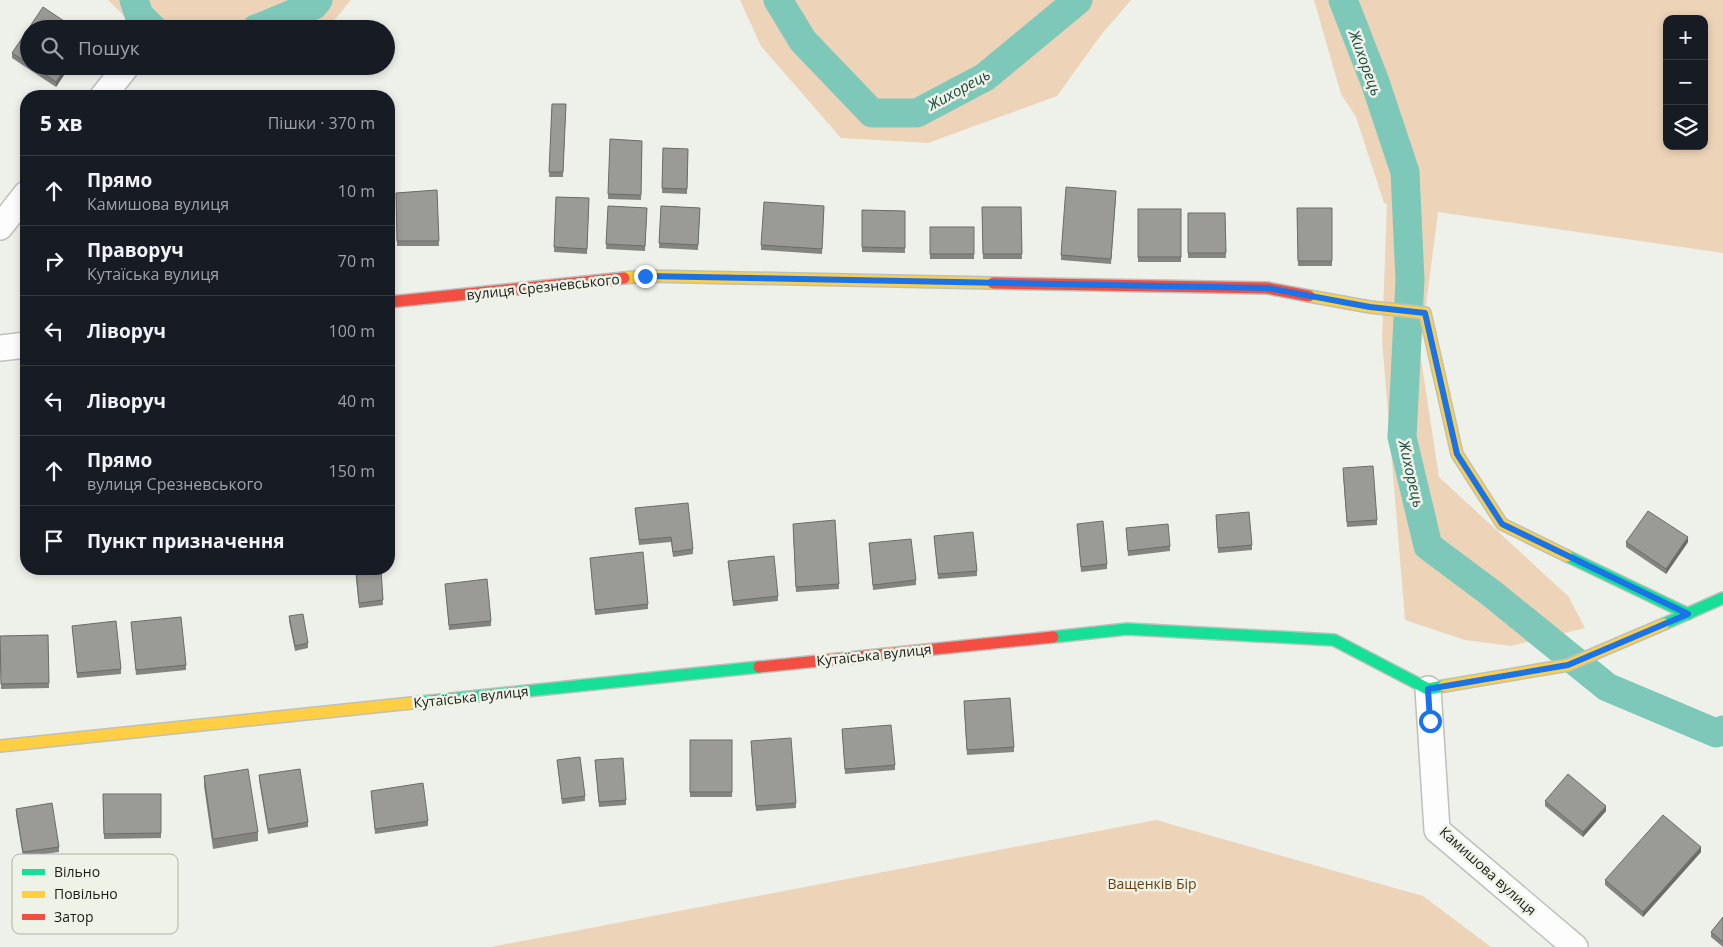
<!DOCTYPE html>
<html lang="uk">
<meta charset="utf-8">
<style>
:root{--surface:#171b24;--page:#242831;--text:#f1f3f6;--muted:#9ea1a6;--line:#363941}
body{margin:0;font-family:"Open Sans",sans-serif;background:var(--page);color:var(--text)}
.controls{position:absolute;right:15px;top:15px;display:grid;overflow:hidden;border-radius:10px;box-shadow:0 2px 8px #0003}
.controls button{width:45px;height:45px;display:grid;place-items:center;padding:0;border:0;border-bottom:1px solid var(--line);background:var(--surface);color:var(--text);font:25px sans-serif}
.stop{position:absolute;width:15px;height:15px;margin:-11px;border:4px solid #1a73e8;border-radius:50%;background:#fff}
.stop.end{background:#1a73e8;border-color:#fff;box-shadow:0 1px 5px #0008}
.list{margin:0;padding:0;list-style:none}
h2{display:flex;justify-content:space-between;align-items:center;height:65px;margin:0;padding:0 20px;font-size:21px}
h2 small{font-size:16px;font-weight:400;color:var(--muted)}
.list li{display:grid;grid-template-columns:32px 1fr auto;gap:15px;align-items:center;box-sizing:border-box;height:70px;padding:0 20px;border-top:1px solid var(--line)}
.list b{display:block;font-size:19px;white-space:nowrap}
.list p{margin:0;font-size:16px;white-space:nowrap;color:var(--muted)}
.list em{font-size:16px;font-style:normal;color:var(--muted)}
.icon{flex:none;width:28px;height:28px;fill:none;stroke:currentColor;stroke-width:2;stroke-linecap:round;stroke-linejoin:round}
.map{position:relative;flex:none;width:1723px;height:947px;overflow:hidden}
.search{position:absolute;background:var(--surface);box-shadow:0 2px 8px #0003;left:20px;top:20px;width:375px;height:55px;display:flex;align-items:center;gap:12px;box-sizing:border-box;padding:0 18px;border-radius:28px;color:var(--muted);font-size:19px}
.panel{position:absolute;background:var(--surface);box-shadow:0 2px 8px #0003;left:20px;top:90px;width:375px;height:485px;border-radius:20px}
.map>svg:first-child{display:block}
</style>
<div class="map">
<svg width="1723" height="947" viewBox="0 0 1723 947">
<rect width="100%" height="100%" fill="#eef0ea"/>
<!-- green -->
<g fill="#edd4b8" fill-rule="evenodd">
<polygon points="108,0 351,0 327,29 137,29"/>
<polygon points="740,0 1131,0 1101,35 1057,96 928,143 841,138 761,46"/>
<path d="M1314,0h409v253l-285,-41 -18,140 19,125 129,119 17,32 -74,18 -46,-6 -60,-20 -23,-280 5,-136 -3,-1 -28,-86 -15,-23zM1667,19h37v127h-37z"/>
<polygon points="1156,820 1423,896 1491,947 491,947"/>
</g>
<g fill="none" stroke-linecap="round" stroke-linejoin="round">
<!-- canal -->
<g stroke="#7ec8ba" stroke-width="29">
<polyline points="134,0 139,15 153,29"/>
<polyline points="778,0 803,41 872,113 917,113 985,77 1078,0"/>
<polyline points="1343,0 1375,82 1405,172 1410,280 1402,437 1428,546 1491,593 1607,687 1716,733 1723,730"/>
<polyline points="256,29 314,5 318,0"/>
</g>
<defs>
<g id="street">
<polyline points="103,96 127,66"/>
<polyline points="0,227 26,194"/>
<polyline points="0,348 26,345"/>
<polyline points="1428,689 1437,830 1575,947"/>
</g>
<g id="fast">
<polyline points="1567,556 1688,614"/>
<polyline points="1664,624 1723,598"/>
<polyline points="1053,637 1127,629 1334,640 1428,689 1444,686"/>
<polyline points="421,702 759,667"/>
</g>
<g id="slow">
<polyline points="624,278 645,276 993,283"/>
<polyline points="1309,296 1370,307 1425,313 1457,454 1502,524 1567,556"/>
<polyline points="1444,686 1568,665 1664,624"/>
<polyline points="0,746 421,702"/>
</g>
<g id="jam">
<polyline points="993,283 1267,288 1309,296"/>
<polyline points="389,302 624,278"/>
<polyline points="759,667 1053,637"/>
</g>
</defs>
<!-- street casing -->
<use href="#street" stroke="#bec0bb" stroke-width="28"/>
<!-- fast casing -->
<use href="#fast" stroke="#bec0bb" stroke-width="14"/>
<!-- slow casing -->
<use href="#slow" stroke="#bec0bb" stroke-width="14"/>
<!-- jam casing -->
<use href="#jam" stroke="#bec0bb" stroke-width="14"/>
<!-- street -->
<use href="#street" stroke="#fcfdfc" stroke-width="25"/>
<!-- fast -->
<use href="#fast" stroke="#16e098" stroke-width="11"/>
<!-- slow -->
<use href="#slow" stroke="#ffcf43" stroke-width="11"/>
<!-- jam -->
<use href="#jam" stroke="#f24e42" stroke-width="11"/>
</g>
<!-- wall -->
<g fill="#848581">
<polygon points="29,29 29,66 70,66 56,87 12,58 12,53"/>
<polygon points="552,104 566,104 563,177 549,177"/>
<polygon points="610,139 642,141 641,200 608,199"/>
<polygon points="663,148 688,149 687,194 662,193"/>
<polygon points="437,190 439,246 397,246 396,193"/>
<polygon points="1116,196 1111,264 1061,260 1061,255"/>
<polygon points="556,197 589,198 587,254 554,252"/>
<polygon points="608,206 647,208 645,251 606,249"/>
<polygon points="661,206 700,208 698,250 659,248"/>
<polygon points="824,206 822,254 761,250 761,245"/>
<polygon points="982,207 1021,207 1022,259 983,259"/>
<polygon points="1297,208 1332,208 1332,266 1298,266"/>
<rect x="1138" y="209" width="43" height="53"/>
<polygon points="862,210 905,211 905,253 862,252"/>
<polygon points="1188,213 1225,213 1226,258 1188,258"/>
<rect x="930" y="227" width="44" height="32"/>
<polygon points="1343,473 1377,520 1377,525 1347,527"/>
<polygon points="635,508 693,549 693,554 673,557 671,542 639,545"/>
<polygon points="1216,515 1252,545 1252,550 1218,553"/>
<polygon points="1077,524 1107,564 1107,569 1081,572"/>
<polygon points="1126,528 1170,546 1170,551 1128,556"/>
<polygon points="793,529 839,584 839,589 796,592"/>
<polygon points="934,536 977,571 977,576 938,579"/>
<polygon points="1626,542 1688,542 1666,574 1626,547"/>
<polygon points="869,543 916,580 916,585 873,590"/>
<polygon points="590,558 648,604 648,609 595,615"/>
<polygon points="728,561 778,596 778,601 733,606"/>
<polygon points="355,569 381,569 383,605 359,608"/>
<polygon points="445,584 491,621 491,626 449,630"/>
<polygon points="289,616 308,643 308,648 295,651 289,621"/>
<polygon points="131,622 186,665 186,670 136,675"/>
<polygon points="72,626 121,669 121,674 77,678"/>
<polygon points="48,635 49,688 1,689 0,636"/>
<polygon points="964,706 1014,747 1014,752 967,755"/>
<polygon points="842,729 895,765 895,770 845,774"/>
<rect x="690" y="740" width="42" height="57"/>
<polygon points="751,746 796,803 796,808 756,811"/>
<polygon points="557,760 585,796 585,801 562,804"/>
<polygon points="595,760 626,800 626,805 599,807"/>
<polygon points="259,775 308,822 308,827 268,834 259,780"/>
<polygon points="204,776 258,832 258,841 213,849 204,786"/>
<polygon points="371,791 428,821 428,826 375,834"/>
<polygon points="103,794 161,794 161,838 104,839"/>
<polygon points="1545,801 1606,811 1583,837 1545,806"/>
<polygon points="16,809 59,847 59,852 23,857 16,814"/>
<polygon points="1701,852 1643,917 1605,885 1605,880"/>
<polygon points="1723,917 1723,947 1711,937 1711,932"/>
</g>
<!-- shaded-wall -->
<g fill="#6c6c69">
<polygon points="67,66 70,66 56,87 56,82"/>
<polygon points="1688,537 1688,542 1666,574 1666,569"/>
<polygon points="1606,806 1606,811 1583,837 1583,832"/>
<polygon points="1701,847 1701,852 1643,917 1643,912"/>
</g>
<!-- building -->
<g fill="#9a9b96" stroke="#6c6c69">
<polygon points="43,7 76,29 29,29 29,64 12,53"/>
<polygon points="32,66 67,66 56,82"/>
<polygon points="552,104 566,104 563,172 549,172"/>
<polygon points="610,139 642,141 641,195 608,194"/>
<polygon points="663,148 688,149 687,189 662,188"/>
<polygon points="1066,187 1116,191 1111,259 1061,255"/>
<polygon points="437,190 439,241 397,241 396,193"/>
<polygon points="556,197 589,198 587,249 554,247"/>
<polygon points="764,202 824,206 822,249 761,245"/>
<polygon points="608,206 647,208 645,246 606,244"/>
<polygon points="661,206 700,208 698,245 659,243"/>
<polygon points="982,207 1021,207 1022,254 983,254"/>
<polygon points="1297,208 1332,208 1332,261 1298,261"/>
<rect x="1138" y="209" width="43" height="48"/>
<polygon points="862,210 905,211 905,248 862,247"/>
<polygon points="1188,213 1225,213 1226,253 1188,253"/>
<rect x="930" y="227" width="44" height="27"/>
<polygon points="1373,466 1377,520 1347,522 1343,468"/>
<polygon points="688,503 693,549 673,552 671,537 639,540 635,508"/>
<polygon points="1648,511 1688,537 1666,569 1626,542"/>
<polygon points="1249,512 1252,545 1218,548 1216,515"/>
<polygon points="835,520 839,584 796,587 793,524"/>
<polygon points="1103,521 1107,564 1081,567 1077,524"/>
<polygon points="1168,524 1170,546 1128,551 1126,528"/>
<polygon points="973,532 977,571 938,574 934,536"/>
<polygon points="911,539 916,580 873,585 869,543"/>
<polygon points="643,552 648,604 595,610 590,558"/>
<polygon points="774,556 778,596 733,601 728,561"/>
<polygon points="356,569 381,569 383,600 359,603"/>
<polygon points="487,579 491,621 449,625 445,584"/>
<polygon points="303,614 308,643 295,646 289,616"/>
<polygon points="181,617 186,665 136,670 131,622"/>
<polygon points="116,621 121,669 77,673 72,626"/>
<polygon points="48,635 49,683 1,684 0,636"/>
<polygon points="1010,698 1014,747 967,750 964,701"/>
<polygon points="891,725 895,765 845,769 842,729"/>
<polygon points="791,738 796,803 756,806 751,741"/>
<rect x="690" y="740" width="42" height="52"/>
<polygon points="580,757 585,796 562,799 557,760"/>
<polygon points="623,758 626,800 599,802 595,760"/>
<polygon points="248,769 258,832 213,839 204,776"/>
<polygon points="300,769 308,822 268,829 259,775"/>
<polygon points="1568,774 1606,806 1583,832 1545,801"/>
<polygon points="423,783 428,821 375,829 371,791"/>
<polygon points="103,794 161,794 161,833 104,834"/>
<polygon points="52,803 59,847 23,852 16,809"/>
<polygon points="1663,815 1701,847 1643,912 1605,880"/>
<polygon points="1723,917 1723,942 1711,932"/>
</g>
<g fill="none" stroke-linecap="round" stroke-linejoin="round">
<!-- route -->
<polyline stroke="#1a73e8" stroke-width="6" points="645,276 1267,288 1370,307 1425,313 1457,454 1502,524 1688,614 1568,665 1428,689 1430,721"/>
</g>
<g text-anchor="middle" stroke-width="5" stroke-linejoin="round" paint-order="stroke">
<!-- street labels -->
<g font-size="14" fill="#1b1c18" stroke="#eff3e7">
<text transform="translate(543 287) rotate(-6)" y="5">вулиця Срезневського</text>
<text transform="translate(874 655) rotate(-6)" y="5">Кутаїська вулиця</text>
<text transform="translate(471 697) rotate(-6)" y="5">Кутаїська вулиця</text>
<text transform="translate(1488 871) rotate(42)" y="5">Камишова вулиця</text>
</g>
<!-- park labels -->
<g font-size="14" fill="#674116" stroke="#eff3e7">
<text x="1152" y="889">Ващенків Бір</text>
</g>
<!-- water labels -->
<g font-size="15" font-style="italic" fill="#1c4a43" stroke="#eff3e7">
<text transform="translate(1365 63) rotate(70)" y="5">Жихорець</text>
<text transform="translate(959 90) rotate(-29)" y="5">Жихорець</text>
<text transform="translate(1411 474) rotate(77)" y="5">Жихорець</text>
</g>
</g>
<!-- legend -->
<rect x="12" y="854" width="166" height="80" rx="8" fill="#eff3e7" stroke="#afb2a9" stroke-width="1"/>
<rect x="22" y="869" width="23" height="6" fill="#16e098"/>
<rect x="22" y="891" width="23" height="7" fill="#ffcf43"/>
<rect x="22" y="914" width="23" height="6" fill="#f24e42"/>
<g font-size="14" fill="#1b1c18">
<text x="54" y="877">Вільно</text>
<text x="54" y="899">Повільно</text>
<text x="54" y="922">Затор</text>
</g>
</svg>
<div class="controls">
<button>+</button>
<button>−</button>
<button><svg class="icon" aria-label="layers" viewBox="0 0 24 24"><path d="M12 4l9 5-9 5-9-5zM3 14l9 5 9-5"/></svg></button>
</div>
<div class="stop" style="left:1430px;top:721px"></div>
<div class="stop end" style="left:645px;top:276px"></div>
<div class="search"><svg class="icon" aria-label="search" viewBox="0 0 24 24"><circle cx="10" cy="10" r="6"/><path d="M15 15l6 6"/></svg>Пошук</div>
<section class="panel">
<h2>5 хв<small>Пішки · 370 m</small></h2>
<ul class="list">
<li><svg class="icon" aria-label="ahead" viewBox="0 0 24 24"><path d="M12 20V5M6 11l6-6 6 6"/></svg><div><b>Прямо</b><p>Камишова вулиця</p></div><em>10 m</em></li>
<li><svg class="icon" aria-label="right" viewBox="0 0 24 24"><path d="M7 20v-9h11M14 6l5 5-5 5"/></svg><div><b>Праворуч</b><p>Кутаїська вулиця</p></div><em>70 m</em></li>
<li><svg class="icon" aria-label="left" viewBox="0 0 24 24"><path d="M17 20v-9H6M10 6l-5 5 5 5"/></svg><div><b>Ліворуч</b></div><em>100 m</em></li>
<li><svg class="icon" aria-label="left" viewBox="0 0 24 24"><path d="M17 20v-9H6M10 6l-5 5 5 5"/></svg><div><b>Ліворуч</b></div><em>40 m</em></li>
<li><svg class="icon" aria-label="ahead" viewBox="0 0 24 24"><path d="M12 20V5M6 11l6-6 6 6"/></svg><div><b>Прямо</b><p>вулиця Срезневського</p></div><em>150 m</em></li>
<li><svg class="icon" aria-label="arrive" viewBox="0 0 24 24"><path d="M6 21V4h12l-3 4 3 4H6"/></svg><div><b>Пункт призначення</b></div></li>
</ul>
</section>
</div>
